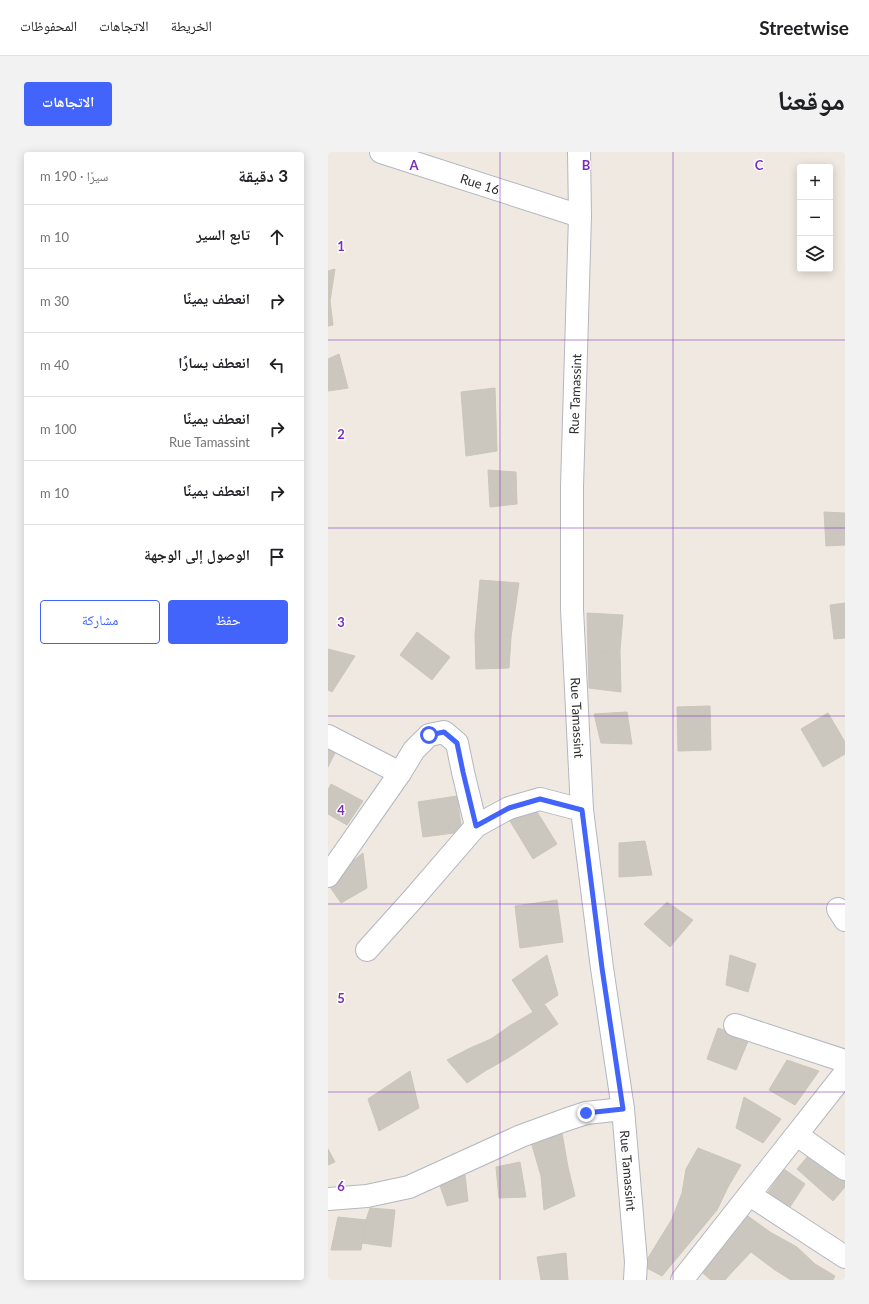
<!DOCTYPE html>
<html lang="ar">
<meta charset="utf-8">
<style>
:root{--surface:#fff;--page:#f2f2f2;--text:#202124;--muted:#757577;--line:#e0e0e0;--accent:#4264fb}
body{margin:0;font-family:Lato,"Noto Naskh Arabic",sans-serif;background:var(--page);color:var(--text);direction:rtl}
.controls{position:absolute;right:12px;top:12px;display:grid;overflow:hidden;border-radius:4px;box-shadow:0 2px 10px #0003}
.controls button{width:36px;height:36px;display:grid;place-items:center;padding:0;border:0;border-bottom:1px solid var(--line);background:var(--surface);color:var(--text);font:20px sans-serif}
.stop{position:absolute;width:12px;height:12px;margin:-9px;border:3px solid #4264fb;border-radius:50%;background:#fff}
.stop.end{background:#4264fb;border-color:#fff;box-shadow:0 1px 4px #0008}
.list{margin:0;padding:0;list-style:none}
h2{display:flex;justify-content:space-between;align-items:center;height:52px;margin:0;padding:0 16px;font-size:17px}
h2 small{font-size:13px;font-weight:400;color:var(--muted)}
.list li{display:grid;grid-template-columns:26px 1fr auto;gap:12px;align-items:center;box-sizing:border-box;height:64px;padding:0 16px;border-top:1px solid var(--line)}
.list b{display:block;font-size:15px;white-space:nowrap}
.list p{margin:0;font-size:13px;white-space:nowrap;color:var(--muted)}
.list em{font-size:13px;font-style:normal;color:var(--muted)}
.actions{display:flex;gap:8px;padding:12px 16px}
.actions a{flex:1;padding:9px 0;border:1px solid var(--accent);border-radius:4px;text-align:center;font-size:14px;color:var(--accent)}
.actions .main{background:var(--accent);color:#fff}
.icon{flex:none;width:22px;height:22px;fill:none;stroke:currentColor;stroke-width:2;stroke-linecap:round;stroke-linejoin:round}
.map{position:relative;flex:none;width:517px;height:1128px;overflow:hidden;direction:ltr;border-radius:4px}
header{display:flex;align-items:center;gap:24px;box-sizing:border-box;height:56px;padding:0 20px;background:var(--surface);border-bottom:1px solid var(--line)}
header strong{font-size:19px}
nav{display:flex;gap:22px;margin-inline-start:auto;font-size:14px}
.intro{display:flex;align-items:center;justify-content:space-between;box-sizing:border-box;height:96px;padding:0 24px}
h1{margin:0;font-size:28px}
.button{padding:10px 18px;border-radius:4px;background:var(--accent);color:#fff;font-size:14px;font-weight:700}
main{display:flex;gap:24px;padding:0 24px}
aside{flex:1;background:var(--surface);border-radius:4px;box-shadow:0 2px 10px #0003}
.map>svg:first-child{display:block}
</style>
<header>
<strong>Streetwise</strong>
<nav><a>الخريطة</a><a>الاتجاهات</a><a>المحفوظات</a></nav>
</header>
<div class="intro"><h1>موقعنا</h1><a class="button">الاتجاهات</a></div>
<main>
<div class="map">
<svg width="517" height="1128" viewBox="0 0 517 1128">
<rect width="100%" height="100%" fill="#efe9e1"/>
<!-- building -->
<g fill="#cbc7bf" stroke="#cbc5ba">
<polygon points="7,117 2,149 0,149 0,119"/>
<polygon points="0,149 2,149 5,173 0,174"/>
<polygon points="11,202 20,236 0,239 0,207"/>
<polygon points="167,236 169,299 138,304 133,240"/>
<polygon points="160,318 188,320 189,352 162,355"/>
<polygon points="496,360 517,361 517,393 498,394"/>
<polygon points="152,428 191,431 183,485 147,483"/>
<polygon points="517,451 517,486 506,487 502,453"/>
<polygon points="259,461 295,463 292,499 260,501"/>
<polygon points="89,480 122,505 104,528 72,503"/>
<polygon points="147,483 183,485 181,516 148,517"/>
<polygon points="0,497 27,504 4,540 0,538"/>
<polygon points="292,499 293,540 261,536 260,501"/>
<polygon points="382,554 383,598 350,599 349,555"/>
<polygon points="299,560 304,592 273,591 266,562"/>
<polygon points="500,561 517,590 517,602 495,615 473,577"/>
<polygon points="0,591 10,595 0,615"/>
<polygon points="3,632 35,649 19,673 0,662 0,638"/>
<polygon points="129,644 134,680 95,685 90,650"/>
<polygon points="206,655 229,692 205,707 182,669"/>
<polygon points="317,689 324,723 291,725 291,691"/>
<polygon points="35,701 39,736 13,751 0,732 0,729"/>
<polygon points="229,748 235,790 192,796 187,754"/>
<polygon points="339,750 365,768 342,795 316,772"/>
<polygon points="219,803 230,843 205,860 184,828"/>
<polygon points="402,803 428,812 420,840 398,833"/>
<polygon points="217,853 230,872 197,895 183,873"/>
<polygon points="183,873 197,895 180,906 163,887"/>
<polygon points="390,876 421,887 408,918 379,907"/>
<polygon points="163,887 180,906 157,919 142,896"/>
<polygon points="142,896 157,919 139,931 119,908"/>
<polygon points="459,908 491,919 467,953 441,938"/>
<polygon points="82,919 91,956 51,979 40,947"/>
<polygon points="416,945 453,967 435,991 408,976"/>
<polygon points="234,981 240,1015 213,1024 203,990"/>
<polygon points="370,996 413,1013 400,1035 358,1017"/>
<polygon points="0,997 7,1010 0,1013"/>
<polygon points="485,998 517,1027 517,1035 505,1049 469,1017"/>
<polygon points="192,1010 198,1045 171,1046 168,1015"/>
<polygon points="240,1015 247,1044 216,1058 213,1024"/>
<polygon points="358,1017 400,1035 389,1058 354,1041"/>
<polygon points="456,1017 477,1032 460,1058 438,1043"/>
<polygon points="137,1023 140,1049 119,1054 110,1028"/>
<polygon points="354,1041 389,1058 369,1082 344,1067"/>
<polygon points="42,1056 67,1058 63,1095 34,1091 38,1068"/>
<polygon points="417,1062 442,1080 423,1100 401,1079"/>
<polygon points="10,1065 38,1068 33,1098 3,1098"/>
<polygon points="344,1067 369,1082 334,1124 315,1114"/>
<polygon points="401,1079 423,1100 405,1119 380,1101"/>
<polygon points="442,1080 469,1095 447,1118 423,1100"/>
<polygon points="469,1095 487,1112 475,1128 463,1128 447,1118"/>
<polygon points="238,1101 240,1128 213,1128 209,1105"/>
<polygon points="380,1101 405,1119 397,1128 383,1128 370,1117"/>
<polygon points="487,1112 507,1124 505,1128 475,1128"/>
</g>
<g fill="none" stroke-linecap="round" stroke-linejoin="round">
<defs>
<g id="minor">
<path id="s1" d="M53,0l199,64"/>
<polyline points="0,584 72,621"/>
<polyline points="0,724 72,621 86,598 101,583 116,580 129,591 135,620 148,674 181,656 212,647 254,658"/>
<polyline points="510,757 517,768"/>
<polyline points="39,798 84,748 148,674"/>
<polyline points="407,873 517,909"/>
<polyline points="469,983 517,1017"/>
<polyline points="422,1043 517,1105"/>
<polyline points="0,1047 39,1044 81,1035 193,984 237,968 258,961 295,957"/>
<polyline points="354,1128 517,921"/>
</g>
<g id="secondary">
<path id="s2" d="M251,0l1,64 -8,271v122l10,201 20,158 21,141 13,153 -1,18"/>
</g>
</defs>
<!-- minor casing -->
<use href="#minor" stroke="#b4b7c1" stroke-width="24"/>
<!-- secondary casing -->
<use href="#secondary" stroke="#b4b7c1" stroke-width="24"/>
<!-- minor -->
<use href="#minor" stroke="#fff" stroke-width="22"/>
<!-- secondary -->
<use href="#secondary" stroke="#fff" stroke-width="22"/>
</g>
<g fill="none" stroke-linecap="round" stroke-linejoin="round">
<!-- route -->
<polyline stroke="#4264fb" stroke-width="5" points="101,583 116,580 129,591 135,620 148,674 181,656 212,647 254,658 274,816 295,957 258,961"/>
</g>
<!-- grid -->
<path fill="none" stroke="#7b2cbf" stroke-width="1" stroke-opacity="0.55" d="M172,0v1128M345,0v1128M0,188h517M0,376h517M0,564h517M0,752h517M0,940h517"/>
<g text-anchor="middle" stroke-width="3" stroke-linejoin="round" paint-order="stroke">
<!-- street labels -->
<g font-size="13" fill="#2e2e2e" stroke="#fff">
<text dy="5" stroke="none"><textPath href="#s1" startOffset="104">Rue 16</textPath></text>
<text transform="translate(247 242) rotate(-88)" y="5">Rue Tamassint</text>
<text dy="5" stroke="none"><textPath href="#s2" startOffset="566">Rue Tamassint</textPath></text>
<text dy="5" stroke="none"><textPath href="#s2" startOffset="1022">Rue Tamassint</textPath></text>
</g>
</g>
<g font-size="13" text-anchor="middle" font-weight="bold" fill="#7b2cbf" stroke="#fff" stroke-width="3" stroke-linejoin="round" paint-order="stroke">
<text x="86" y="18">A</text>
<text x="258" y="18">B</text>
<text x="431" y="18">C</text>
<text x="13" y="99">1</text>
<text x="13" y="287">2</text>
<text x="13" y="475">3</text>
<text x="13" y="663">4</text>
<text x="13" y="851">5</text>
<text x="13" y="1039">6</text>
</g>
</svg>
<div class="controls">
<button>+</button>
<button>−</button>
<button><svg class="icon" aria-label="layers" viewBox="0 0 24 24"><path d="M12 4l9 5-9 5-9-5zM3 14l9 5 9-5"/></svg></button>
</div>
<div class="stop" style="left:101px;top:583px"></div>
<div class="stop end" style="left:258px;top:961px"></div>
</div>
<aside>
<h2>3 دقيقة<small>سيرًا · 190 m</small></h2>
<ul class="list">
<li><svg class="icon" aria-label="ahead" viewBox="0 0 24 24"><path d="M12 20V5M6 11l6-6 6 6"/></svg><div><b>تابع السير</b></div><em>10 m</em></li>
<li><svg class="icon" aria-label="right" viewBox="0 0 24 24"><path d="M7 20v-9h11M14 6l5 5-5 5"/></svg><div><b>انعطف يمينًا</b></div><em>30 m</em></li>
<li><svg class="icon" aria-label="left" viewBox="0 0 24 24"><path d="M17 20v-9H6M10 6l-5 5 5 5"/></svg><div><b>انعطف يسارًا</b></div><em>40 m</em></li>
<li><svg class="icon" aria-label="right" viewBox="0 0 24 24"><path d="M7 20v-9h11M14 6l5 5-5 5"/></svg><div><b>انعطف يمينًا</b><p>Rue Tamassint</p></div><em>100 m</em></li>
<li><svg class="icon" aria-label="right" viewBox="0 0 24 24"><path d="M7 20v-9h11M14 6l5 5-5 5"/></svg><div><b>انعطف يمينًا</b></div><em>10 m</em></li>
<li><svg class="icon" aria-label="arrive" viewBox="0 0 24 24"><path d="M6 21V4h12l-3 4 3 4H6"/></svg><div><b>الوصول إلى الوجهة</b></div></li>
</ul>
<div class="actions"><a class="main">حفظ</a><a>مشاركة</a></div>
</aside>
</main>
